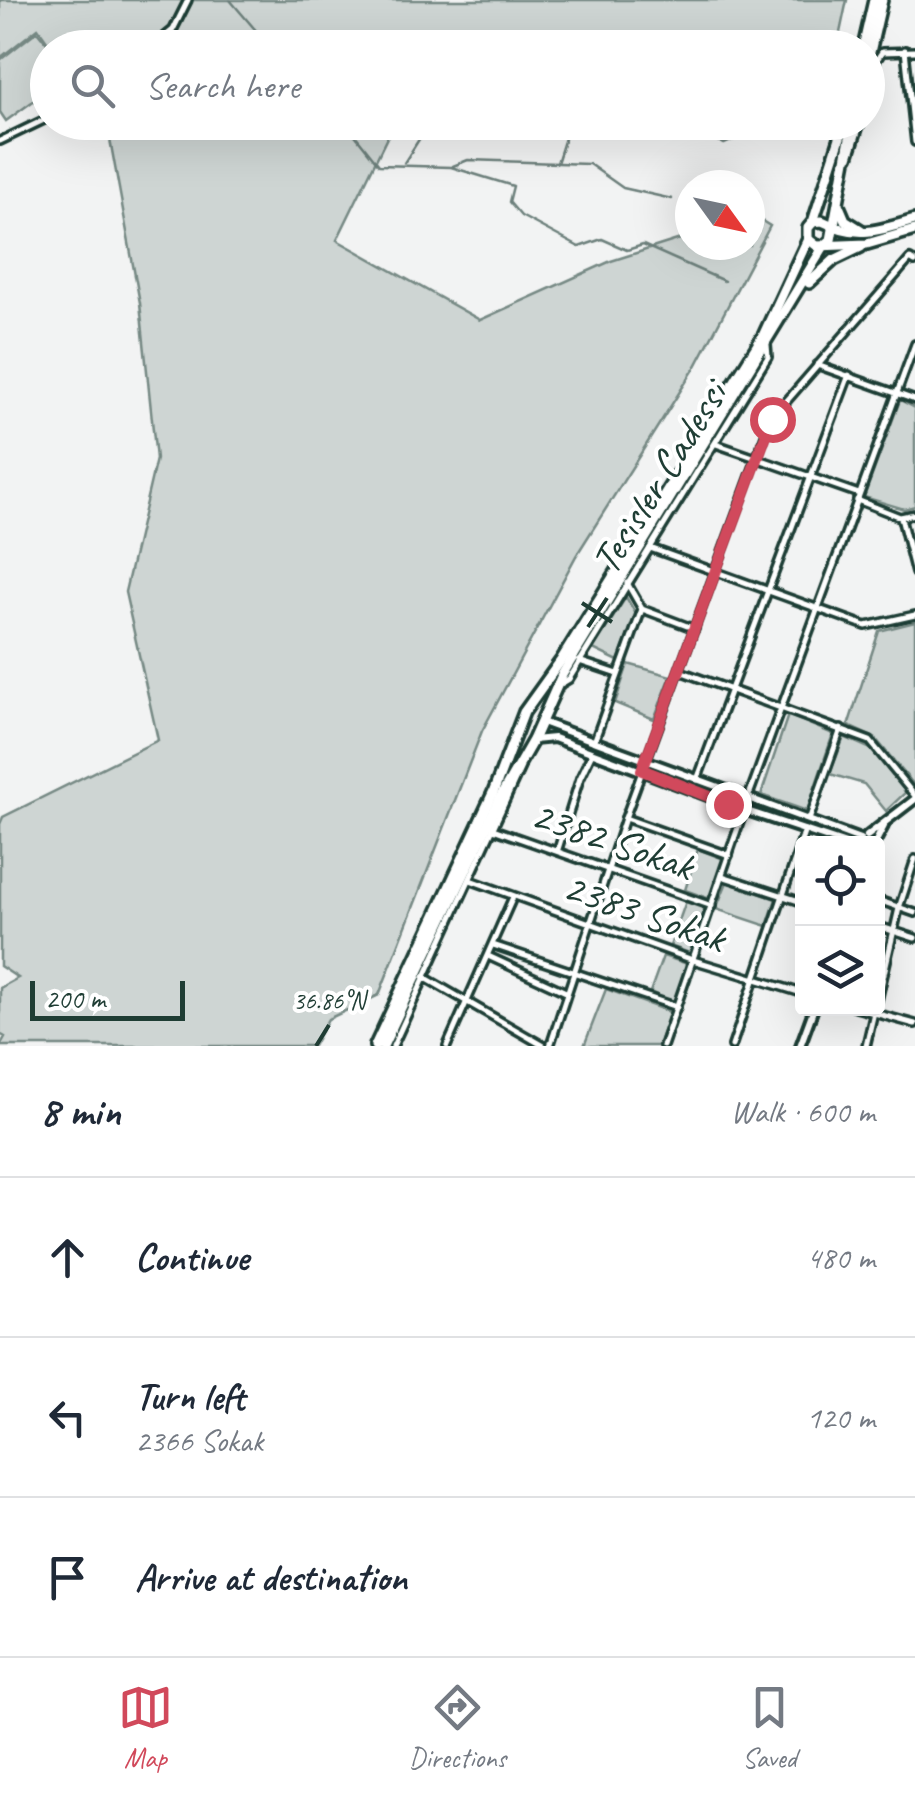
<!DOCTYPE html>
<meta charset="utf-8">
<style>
:root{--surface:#fff;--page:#f2f2f3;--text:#1f2937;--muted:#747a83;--line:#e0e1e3;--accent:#d1495b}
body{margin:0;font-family:Caveat,sans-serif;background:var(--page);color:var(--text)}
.controls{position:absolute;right:30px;bottom:30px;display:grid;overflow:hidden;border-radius:10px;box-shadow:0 10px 40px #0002}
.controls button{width:90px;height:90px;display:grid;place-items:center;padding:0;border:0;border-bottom:2px solid var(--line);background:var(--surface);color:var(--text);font:50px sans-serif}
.compass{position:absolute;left:675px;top:170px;width:90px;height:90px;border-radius:50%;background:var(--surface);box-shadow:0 10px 40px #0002;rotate:123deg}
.scale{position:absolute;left:30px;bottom:25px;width:155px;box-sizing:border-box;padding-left:10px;border:5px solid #1f3d34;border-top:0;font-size:28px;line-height:35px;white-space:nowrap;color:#1f3d34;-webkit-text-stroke:8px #fff;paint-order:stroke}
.stop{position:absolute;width:30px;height:30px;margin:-22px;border:8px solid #d1495b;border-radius:50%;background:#fff}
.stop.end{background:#d1495b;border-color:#fff;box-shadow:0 2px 10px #0008}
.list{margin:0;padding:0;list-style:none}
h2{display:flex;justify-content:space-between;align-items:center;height:130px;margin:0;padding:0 40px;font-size:42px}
h2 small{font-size:32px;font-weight:400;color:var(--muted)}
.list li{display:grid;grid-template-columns:65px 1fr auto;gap:30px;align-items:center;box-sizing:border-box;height:160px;padding:0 40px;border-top:2px solid var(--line)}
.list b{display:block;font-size:38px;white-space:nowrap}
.list p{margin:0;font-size:32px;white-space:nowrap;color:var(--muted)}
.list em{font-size:32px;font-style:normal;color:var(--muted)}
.icon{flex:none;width:55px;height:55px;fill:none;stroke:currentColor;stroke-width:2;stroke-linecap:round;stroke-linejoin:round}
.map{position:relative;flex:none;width:915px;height:1046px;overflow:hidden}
.search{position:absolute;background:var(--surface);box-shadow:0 10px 40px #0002;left:30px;right:30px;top:30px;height:110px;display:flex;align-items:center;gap:25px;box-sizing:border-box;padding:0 35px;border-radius:55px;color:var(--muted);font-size:38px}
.sheet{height:610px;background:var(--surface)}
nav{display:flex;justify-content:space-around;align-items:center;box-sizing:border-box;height:140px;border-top:2px solid var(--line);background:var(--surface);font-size:28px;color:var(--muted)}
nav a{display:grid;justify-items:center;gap:5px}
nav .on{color:var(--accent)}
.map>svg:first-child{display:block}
</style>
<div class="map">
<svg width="915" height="1046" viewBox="0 0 915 1046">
<rect width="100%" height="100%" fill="#f2f3f3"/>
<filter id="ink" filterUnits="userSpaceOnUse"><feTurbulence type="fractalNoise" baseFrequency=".01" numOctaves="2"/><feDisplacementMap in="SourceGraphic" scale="20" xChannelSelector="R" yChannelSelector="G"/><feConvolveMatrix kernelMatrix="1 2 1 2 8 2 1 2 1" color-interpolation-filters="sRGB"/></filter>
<g filter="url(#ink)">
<!-- green -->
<g fill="#ced5d3" stroke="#768984" stroke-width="2.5">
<polygon points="0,0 847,0 837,47 52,48 38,28 0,58"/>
<polygon points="37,31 50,47 48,48 47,91 6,121 0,112 0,60"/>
<polygon points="107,123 394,123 337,240 480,320 611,261 690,236 690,245 750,245 750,217 754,216 770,226 696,366 576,556 482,731 379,995 328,1019 313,1046 0,1046 5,1037 0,1034 0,988 18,978 0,966 0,824 3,817 158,740 125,592 156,459 140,303"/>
<polygon points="900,400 915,408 915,506 904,509 864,497"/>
<polygon points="626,597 636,614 618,661 593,649"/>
<polygon points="915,622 915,786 875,738 848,726 879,631"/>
<polygon points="628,664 671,676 654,719 615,703"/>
<polygon points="788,715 833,734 807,811 761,795"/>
<polygon points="844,737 871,749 906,792 886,811 864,784 830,774"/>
<polygon points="698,849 724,859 710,899 685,890"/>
<polygon points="727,882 776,899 767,926 716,909"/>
<polygon points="686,901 707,908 692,954 670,946"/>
<polygon points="663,956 688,964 674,1003 650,992"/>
<polygon points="606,989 670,1012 658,1046 584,1046"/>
</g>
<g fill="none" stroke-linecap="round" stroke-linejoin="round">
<!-- stream -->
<g stroke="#6d807b" stroke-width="2.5">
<polyline points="230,0 271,48"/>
<polyline points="492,48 503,42 523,48"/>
<polyline points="684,122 724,144 774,122"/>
<polyline points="352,131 379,165 451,167 513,186 509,202 521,216 579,247 602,239 627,250 643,245 724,281"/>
<polyline points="404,163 430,122"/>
<polyline points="557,163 570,122"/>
<polyline points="453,166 468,160 589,164 623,188 672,199"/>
</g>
<defs>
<g id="minor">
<polyline points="151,48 173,30 188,0"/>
<polyline points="905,50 915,142"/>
<polyline points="868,95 876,61 882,52 915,51"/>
<polyline points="0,141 48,118"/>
<polyline points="850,157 861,122"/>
<polyline points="817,365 915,400"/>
<polyline points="716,444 859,494"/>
<polyline points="857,500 900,517 915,514"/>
<polyline points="901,518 915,573"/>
<polyline points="650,548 866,626 915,615"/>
<polyline points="642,609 695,629"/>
<polyline points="579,661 618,674"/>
<polyline points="680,671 870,741 915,796"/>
<polyline points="559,685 569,679 768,357 767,345"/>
<polyline points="594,742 642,609 627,583"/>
<polyline points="697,780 849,375"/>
<polyline points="748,798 915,344"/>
<polyline points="625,818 729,855"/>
<polyline points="809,820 841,729"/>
<polyline points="493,829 712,906"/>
<polyline points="558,849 580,778 592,753"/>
<polyline points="722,876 802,902"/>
<polyline points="470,880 693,960 802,993"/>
<polyline points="878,900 915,913"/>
<polyline points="878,926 915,938"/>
<polyline points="493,945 677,1007"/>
<polyline points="488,956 566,992"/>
<polyline points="424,977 544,1046"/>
<polyline points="878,1000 899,908 915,859"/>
<polyline points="856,1008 915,1024"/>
<polyline points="393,1046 521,767"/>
<polyline points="447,1046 513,897"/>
<polyline points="550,1046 625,818 771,419 910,259 915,262"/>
<polyline points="663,1046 744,810"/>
<polyline points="732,1046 805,830"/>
<polyline points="866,1046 875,1008"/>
</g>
<g id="tertiary">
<polyline points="542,722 860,839"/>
<polyline points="533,740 554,738 744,810 846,844"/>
<polyline points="867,836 915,799"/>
<polyline points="875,843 884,826"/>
<polyline points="800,1046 814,1008"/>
</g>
<g id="primary">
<polyline points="863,48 874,0"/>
<polyline points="868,61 882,0"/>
<polyline points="839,206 845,220 861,230"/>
<path d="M813,222l9,-1c36,18 55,10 93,-1"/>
<polyline points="808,239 817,246 867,244 915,230"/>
<polyline points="809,283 834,260 861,247"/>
<polyline points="375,1046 493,793 524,712 562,659 763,336 808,239 808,228 813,222 845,122"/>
<polyline points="383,1046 501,796 533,740 562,675 824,246 831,240 853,122"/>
</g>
</defs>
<!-- minor casing -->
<use href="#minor" stroke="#1f3d34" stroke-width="12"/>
<!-- tertiary casing -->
<use href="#tertiary" stroke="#1f3d34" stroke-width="14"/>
<!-- primary casing -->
<use href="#primary" stroke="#1f3d34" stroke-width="16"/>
<!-- minor -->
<use href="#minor" stroke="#fff" stroke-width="5"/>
<!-- tertiary -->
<use href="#tertiary" stroke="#fff" stroke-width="6"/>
<!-- primary -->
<use href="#primary" stroke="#fff" stroke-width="9"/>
</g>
</g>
<g fill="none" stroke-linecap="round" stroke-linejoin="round" filter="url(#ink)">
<!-- route -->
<polyline stroke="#d1495b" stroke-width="12" points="728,804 642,770 772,419"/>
</g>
<!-- ticks -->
<path fill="none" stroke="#1f3d34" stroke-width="4" d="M582,603l30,19M588,627l19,-29M316,1046l13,-21"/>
<g text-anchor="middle" stroke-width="8" stroke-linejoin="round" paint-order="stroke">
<!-- street labels -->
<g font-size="42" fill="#1f3d34" stroke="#fff">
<text transform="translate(658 477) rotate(-58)" y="15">Tesisler Cadessi</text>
<text transform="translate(613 839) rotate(19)" y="15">2382 Sokak</text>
<text transform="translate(645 911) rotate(19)" y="15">2383 Sokak</text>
</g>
</g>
<g font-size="25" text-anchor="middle" fill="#1f3d34" stroke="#fff" stroke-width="8" stroke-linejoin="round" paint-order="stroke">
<text x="329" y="1009">36.86°N</text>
</g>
</svg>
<div class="controls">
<button><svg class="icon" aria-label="locate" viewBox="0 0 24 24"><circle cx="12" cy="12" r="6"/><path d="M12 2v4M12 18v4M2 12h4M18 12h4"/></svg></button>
<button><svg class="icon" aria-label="layers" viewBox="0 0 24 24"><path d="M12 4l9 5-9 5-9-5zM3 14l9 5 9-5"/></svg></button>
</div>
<svg class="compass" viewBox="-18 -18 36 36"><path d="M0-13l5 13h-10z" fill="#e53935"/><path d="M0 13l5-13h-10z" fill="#747a83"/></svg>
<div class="scale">200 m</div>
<div class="stop" style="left:772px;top:419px"></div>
<div class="stop end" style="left:728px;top:804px"></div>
<div class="search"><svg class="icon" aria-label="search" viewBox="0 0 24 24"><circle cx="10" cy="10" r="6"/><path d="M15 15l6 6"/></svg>Search here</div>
</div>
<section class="sheet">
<h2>8 min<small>Walk · 600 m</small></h2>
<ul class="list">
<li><svg class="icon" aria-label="ahead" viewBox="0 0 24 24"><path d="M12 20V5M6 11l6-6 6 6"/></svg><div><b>Continue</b></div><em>480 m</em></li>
<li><svg class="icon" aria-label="left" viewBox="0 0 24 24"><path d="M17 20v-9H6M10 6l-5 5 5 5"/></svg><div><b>Turn left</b><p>2366 Sokak</p></div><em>120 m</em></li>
<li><svg class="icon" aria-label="arrive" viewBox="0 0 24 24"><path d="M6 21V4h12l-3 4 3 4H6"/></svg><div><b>Arrive at destination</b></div></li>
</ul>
</section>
<nav>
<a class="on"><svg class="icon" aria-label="map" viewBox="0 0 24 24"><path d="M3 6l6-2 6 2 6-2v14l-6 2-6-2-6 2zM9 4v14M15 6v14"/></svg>Map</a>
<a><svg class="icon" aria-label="directions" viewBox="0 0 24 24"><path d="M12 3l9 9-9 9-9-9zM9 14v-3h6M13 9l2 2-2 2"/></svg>Directions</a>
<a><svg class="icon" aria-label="saved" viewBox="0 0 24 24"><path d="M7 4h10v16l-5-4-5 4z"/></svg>Saved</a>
</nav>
